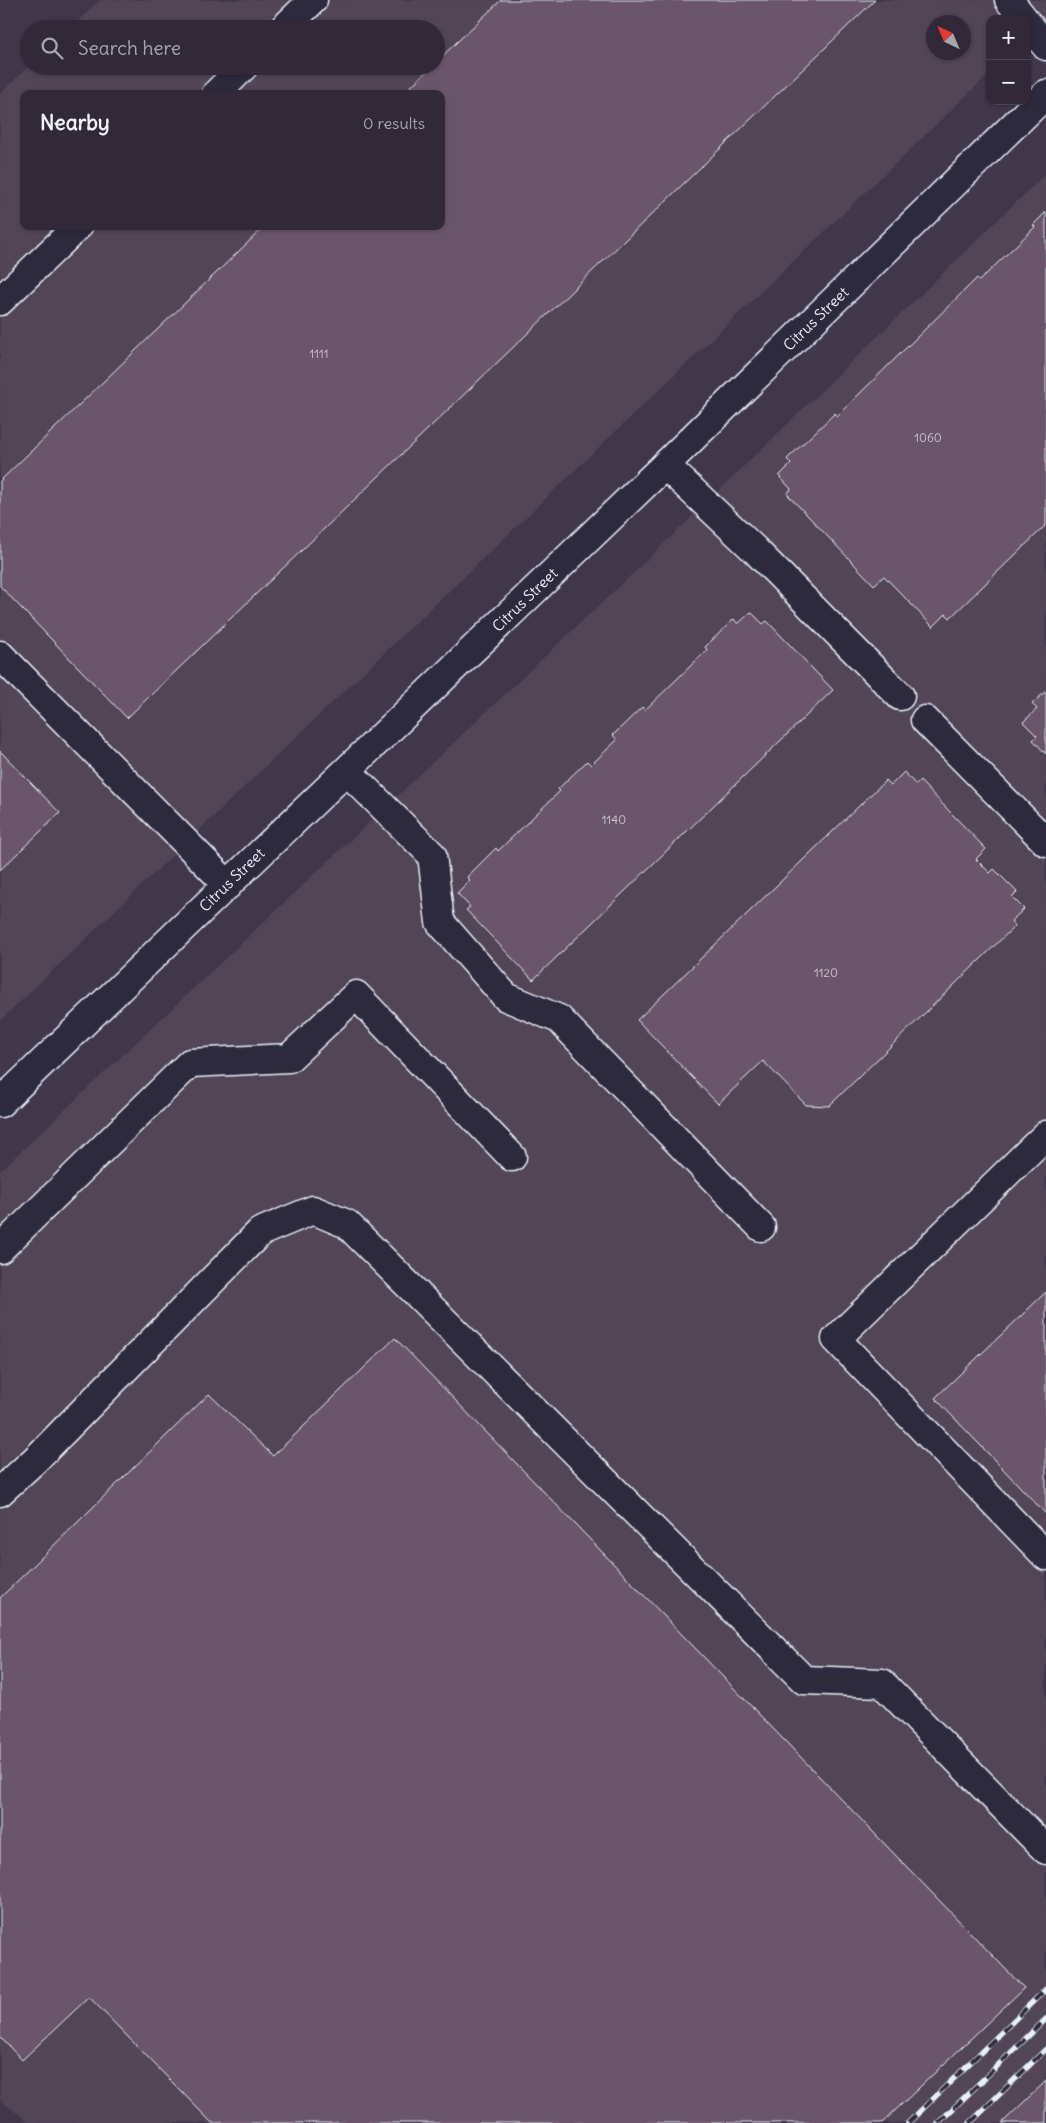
<!DOCTYPE html>
<meta charset="utf-8">
<style>
:root{--surface:#312938;--page:#393140;--text:#f1f3f6;--muted:#a8a6ae;--line:#4c4553}
body{margin:0;font-family:Delius,sans-serif;background:var(--page);color:var(--text)}
.controls{position:absolute;right:15px;top:15px;display:grid;overflow:hidden;border-radius:10px;box-shadow:0 1px 4px #0004}
.controls button{width:45px;height:45px;display:grid;place-items:center;padding:0;border:0;border-bottom:1px solid var(--line);background:var(--surface);color:var(--text);font:25px sans-serif}
.compass{position:absolute;left:926px;top:15px;width:45px;height:45px;border-radius:50%;background:var(--surface);box-shadow:0 1px 4px #0004;rotate:316deg}
.list{margin:0;padding:0;list-style:none}
h2{display:flex;justify-content:space-between;align-items:center;height:65px;margin:0;padding:0 20px;font-size:21px}
h2 small{font-size:16px;font-weight:400;color:var(--muted)}
.icon{flex:none;width:28px;height:28px;fill:none;stroke:currentColor;stroke-width:2;stroke-linecap:round;stroke-linejoin:round}
.map{position:relative;flex:none;width:1046px;height:2123px;overflow:hidden}
.search{position:absolute;background:var(--surface);box-shadow:0 1px 4px #0004;left:20px;top:20px;width:425px;height:55px;display:flex;align-items:center;gap:12px;box-sizing:border-box;padding:0 18px;border-radius:28px;color:var(--muted);font-size:19px}
.panel{position:absolute;background:var(--surface);box-shadow:0 1px 4px #0004;left:20px;top:90px;width:425px;height:140px;border-radius:10px}
.map>svg:first-child{display:block}
</style>
<div class="map">
<svg width="1046" height="2123" viewBox="0 0 1046 2123">
<rect width="100%" height="100%" fill="#41374a"/>
<filter id="ink" filterUnits="userSpaceOnUse"><feTurbulence type="fractalNoise" baseFrequency=".02" numOctaves="2"/><feDisplacementMap in="SourceGraphic" scale="10" xChannelSelector="R" yChannelSelector="G"/><feConvolveMatrix kernelMatrix="1 2 1 2 8 2 1 2 1" color-interpolation-filters="sRGB"/></filter>
<g filter="url(#ink)">
<!-- built -->
<g fill="#514457" fill-rule="evenodd">
<path d="M100,0h946v20l-19,17v-18h-37v54l-990,948v-927l29,-28h407v-37h-367zM934,22h30v30h-30zM24,94h417v132h-417z"/>
<polygon points="1046,173 1046,2123 30,2123 0,2100 0,1171 649,558"/>
</g>
<!-- building -->
<g fill="#6b556a" stroke="#e8f1f8">
<polygon points="501,0 875,0 127,718 0,586 0,481 265,226 441,226 441,94 403,94 432,66 436,66 436,62"/>
<polygon points="1046,212 1046,525 950,618 946,614 933,627 884,576 874,585 787,494 791,489 779,476 791,464 787,459 835,413 837,416 977,278 979,281 1035,227 1033,225"/>
<polygon points="751,612 763,624 767,621 833,690 533,980 466,910 470,907 457,893 470,880 467,877 496,848 498,851 560,791 558,789 587,761 591,765 617,740 613,735 642,707 645,710 707,650 705,647 734,619 738,624"/>
<polygon points="1046,691 1046,754 1033,740 1037,736 1023,722 1037,709 1032,704"/>
<polygon points="0,751 60,813 0,870"/>
<polygon points="904,772 916,785 920,781 986,849 976,859 990,873 994,869 1017,892 1012,897 1024,909 1011,921 1015,926 829,1106 806,1105 763,1061 718,1104 637,1020 886,780 891,785"/>
<polygon points="1046,1292 1046,1514 935,1398"/>
<polygon points="395,1338 1024,1988 882,2123 212,2123 89,1997 22,2060 0,2037 0,1598 209,1394 273,1456"/>
<polygon points="1046,2081 1046,2123 1002,2123"/>
</g>
<g fill="none" stroke-linecap="round" stroke-linejoin="round">
<defs>
<g id="minor">
<polyline points="1009,0 1024,19"/>
<polyline points="1027,23 1046,46"/>
<polyline points="283,29 313,0"/>
<polyline points="216,94 244,66"/>
<polyline points="0,301 78,226"/>
<polyline points="665,465 755,550 900,696"/>
<polyline points="0,655 228,885"/>
<polyline points="925,720 1046,842"/>
<polyline points="347,771 432,855 440,922 506,997 559,1019 761,1227"/>
<polyline points="0,1103 665,465 1046,94"/>
<polyline points="1046,1135 836,1339 1046,1556"/>
<polyline points="0,1249 190,1063 289,1058 356,995 512,1157"/>
<polyline points="0,1492 36,1459 260,1232 313,1210 347,1224 804,1680 882,1683 1046,1850"/>
</g>
</defs>
<!-- minor casing -->
<use href="#minor" stroke="#e8f1f8" stroke-width="31"/>
<!-- minor -->
<use href="#minor" stroke="#2f2a3d" stroke-width="28"/>
<defs>
<g id="rail">
<polyline points="908,2123 1046,1989"/>
<polyline points="938,2123 1046,2019"/>
<polyline points="970,2123 1046,2049"/>
</g>
</defs>
<!-- rail casing -->
<use href="#rail" stroke="#e8f1f8" stroke-width="5.5"/>
<!-- rail -->
<use href="#rail" stroke="#2f2a3d" stroke-width="4" stroke-dasharray="11" stroke-linecap="butt"/>
</g>
</g>
<g text-anchor="middle" stroke-width="4" stroke-linejoin="round" paint-order="stroke">
<!-- number labels -->
<g font-size="12" fill="#c9cad4">
<text x="319" y="358">1111</text>
<text x="928" y="442">1060</text>
<text x="614" y="824">1140</text>
<text x="826" y="977">1120</text>
</g>
<!-- street labels -->
<g font-size="15" fill="#e8f1f8" stroke="#2f2a3d">
<text transform="translate(816 319) rotate(-44)" y="5">Citrus Street</text>
<text transform="translate(525 600) rotate(-44)" y="5">Citrus Street</text>
<text transform="translate(232 880) rotate(-44)" y="5">Citrus Street</text>
</g>
</g>
</svg>
<div class="controls">
<button>+</button>
<button>−</button>
</div>
<svg class="compass" viewBox="-18 -18 36 36"><path d="M0-13l5 13h-10z" fill="#e53935"/><path d="M0 13l5-13h-10z" fill="#a8a6ae"/></svg>
<div class="search"><svg class="icon" aria-label="search" viewBox="0 0 24 24"><circle cx="10" cy="10" r="6"/><path d="M15 15l6 6"/></svg>Search here</div>
<section class="panel">
<h2>Nearby<small>0 results</small></h2>
<ul class="list">
</ul>
</section>
</div>
